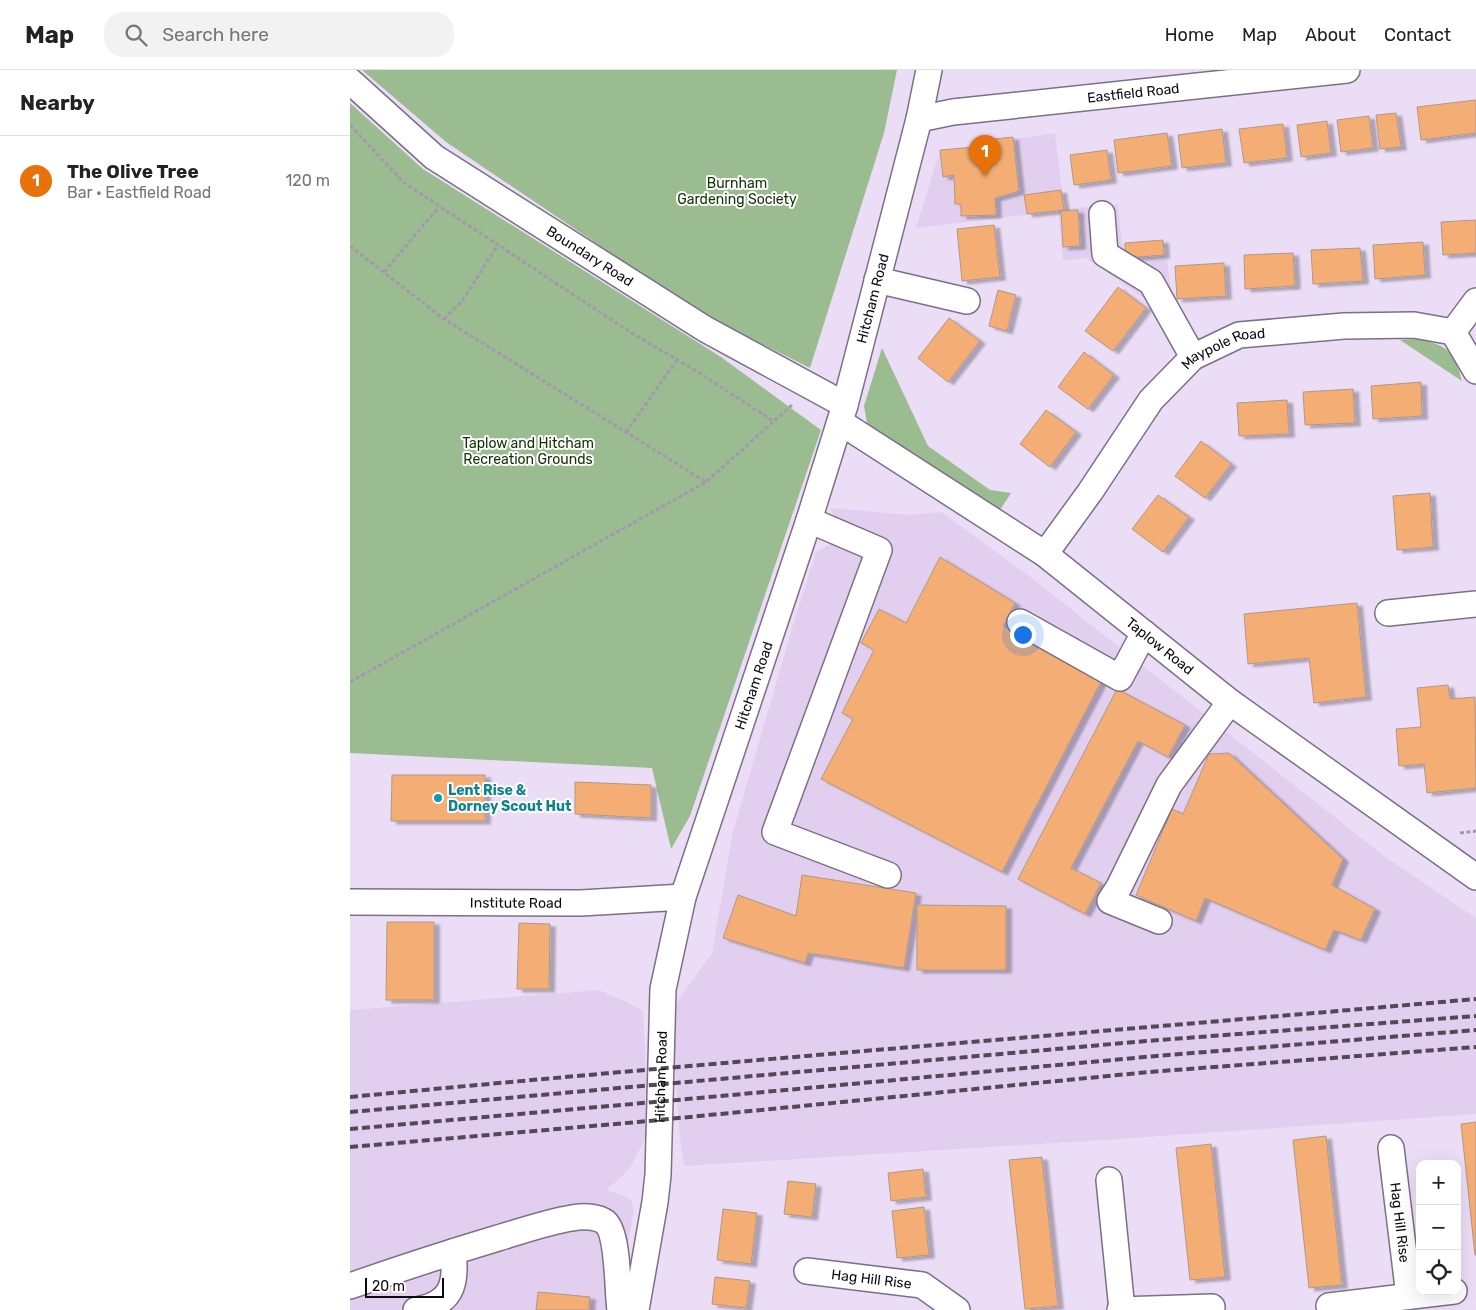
<!DOCTYPE html>
<meta charset="utf-8">
<style>
:root{--surface:#fff;--page:#f2f2f2;--text:#222;--muted:#767676;--line:#e0e0e0;--accent:#0b8043}
body{margin:0;font-family:Rubik,sans-serif;background:var(--page);color:var(--text)}
.controls{position:absolute;right:15px;bottom:15px;display:grid;overflow:hidden;border-radius:10px;box-shadow:0 5px 20px #0002}
.controls button{width:45px;height:45px;display:grid;place-items:center;padding:0;border:0;border-bottom:1px solid var(--line);background:var(--surface);color:var(--text);font:25px sans-serif}
.scale{position:absolute;left:15px;bottom:12px;width:79px;box-sizing:border-box;padding-left:5px;border:2px solid #0e0911;border-top:0;font-size:14px;line-height:18px;white-space:nowrap;color:#0e0911;-webkit-text-stroke:4px #fff;paint-order:stroke}
.you{position:absolute;left:672px;top:564px;width:18px;height:18px;margin:-12px;border:4px solid #fff;border-radius:50%;background:#1a73e8;box-shadow:0 0 0 8px #1a73e833}
.badge{display:grid;place-items:center;width:32px;height:32px;border-radius:50%;background:var(--accent);color:#fff;font-size:16px;font-weight:700}
.pin{position:absolute;translate:-50% -41px;filter:drop-shadow(0 1px 2px #0008)}
.pin::after{content:'';position:absolute;top:26px;width:18px;height:15px;background:inherit;clip-path:polygon(0 0,100% 0,50% 100%)}
.list{margin:0;padding:0;list-style:none}
h2{display:flex;justify-content:space-between;align-items:center;height:65px;margin:0;padding:0 20px;font-size:21px}
h2 small{font-size:16px;font-weight:400;color:var(--muted)}
.list li{display:grid;grid-template-columns:32px 1fr auto;gap:15px;align-items:center;box-sizing:border-box;height:90px;padding:0 20px;border-top:1px solid var(--line)}
.list b{display:block;font-size:19px;white-space:nowrap}
.list p{margin:0;font-size:16px;white-space:nowrap;color:var(--muted)}
.list em{font-size:16px;font-style:normal;color:var(--muted)}
.icon{flex:none;width:28px;height:28px;fill:none;stroke:currentColor;stroke-width:2;stroke-linecap:round;stroke-linejoin:round}
.map{position:relative;flex:none;width:1126px;height:1240px;overflow:hidden}
header{display:flex;align-items:center;gap:30px;box-sizing:border-box;height:70px;padding:0 25px;background:var(--surface);border-bottom:1px solid var(--line)}
header strong{font-size:24px}
nav{display:flex;gap:28px;margin-inline-start:auto;font-size:18px}
.search{width:350px;height:45px;background:var(--page);display:flex;align-items:center;gap:12px;box-sizing:border-box;padding:0 18px;border-radius:20px;color:var(--muted);font-size:19px}
main{display:flex}
aside{flex:1;background:var(--surface)}
.map>svg:first-child{display:block}
</style>
<header>
<strong>Map</strong>
<div class="search"><svg class="icon" aria-label="search" viewBox="0 0 24 24"><circle cx="10" cy="10" r="6"/><path d="M15 15l6 6"/></svg>Search here</div>
<nav><a>Home</a><a>Map</a><a>About</a><a>Contact</a></nav>
</header>
<main>
<aside>
<h2>Nearby<small></small></h2>
<ul class="list">
<li><span class="badge" style="background:#e8710a">1</span><div><b>The Olive Tree</b><p>Bar · Eastfield Road</p></div><em>120 m</em></li>
</ul>
</aside>
<div class="map">
<svg width="1126" height="1240" viewBox="0 0 1126 1240">
<defs>
<filter id="shadow"><feDropShadow dx="5.5" dy="3" stdDeviation="1" flood-color="#0004"/></filter>
</defs>
<rect width="100%" height="100%" fill="#ecddf7"/>
<!-- built -->
<g fill="#e2cff0">
<polygon points="705,63 714,139 768,134 772,174 813,170 815,190 817,190 823,237 805,236 736,188 713,191 708,141 566,158 590,80 634,76 635,70 672,68"/>
<polygon points="480,438 561,445 591,442 674,502 1034,786 1126,848 1126,1044 755,1070 334,1096 329,1059 322,939 362,883 382,765 445,548 466,482 479,475 487,452"/>
<polygon points="249,920 275,931 293,941 299,1061 280,1098 257,1120 275,1126 281,1130 284,1138 267,1240 0,1240 0,940"/>
</g>
<!-- green -->
<g fill="#9abc90">
<polygon points="12,0 547,0 534,63 460,298 348,242 96,72"/>
<polygon points="0,33 73,99 371,287 471,360 340,746 321,779 302,698 0,683"/>
<path d="M1069,269c29,7 35,12 43,42l-62,-41z"/>
<polygon points="532,278 578,376 640,420 661,423 650,440 529,367 517,353 514,336"/>
</g>
<!-- building -->
<g fill="#f4ad75" stroke="#b09886" filter="url(#shadow)">
<polygon points="1126,30 1126,63 1071,70 1067,37"/>
<polygon points="1046,43 1051,77 1030,79 1026,45"/>
<polygon points="1019,46 1023,78 991,82 987,50"/>
<polygon points="977,51 981,83 951,87 947,55"/>
<polygon points="933,54 937,88 894,93 889,59"/>
<polygon points="872,59 876,93 832,98 828,65"/>
<polygon points="817,63 822,96 768,103 764,70"/>
<polygon points="663,67 669,121 645,128 646,145 611,146 611,134 605,134 604,105 593,107 590,80 635,76 635,70"/>
<polygon points="757,80 761,110 724,115 720,85"/>
<polygon points="711,120 714,140 677,144 674,125"/>
<polygon points="728,140 730,176 713,177 711,141"/>
<polygon points="1126,150 1126,183 1093,185 1091,152"/>
<polygon points="644,155 650,207 612,211 607,159"/>
<polygon points="813,170 814,185 776,188 775,173"/>
<polygon points="1073,172 1075,205 1025,209 1023,175"/>
<polygon points="1010,178 1013,211 963,214 961,180"/>
<polygon points="943,183 945,216 895,219 894,185"/>
<polygon points="874,193 876,226 827,229 825,196"/>
<polygon points="768,217 796,238 763,281 735,261"/>
<polygon points="648,220 666,225 657,261 639,256"/>
<polygon points="599,248 630,271 598,312 568,288"/>
<polygon points="734,282 764,305 738,339 708,317"/>
<polygon points="1071,312 1072,346 1023,349 1021,316"/>
<polygon points="1003,319 1005,353 955,355 953,322"/>
<polygon points="937,330 939,364 889,366 887,333"/>
<polygon points="696,340 726,362 700,397 670,374"/>
<polygon points="851,371 881,394 855,428 825,406"/>
<polygon points="1080,423 1083,477 1047,480 1043,426"/>
<polygon points="808,425 839,447 813,482 782,459"/>
<polygon points="590,487 665,533 653,556 753,608 652,802 471,709 503,649 492,643 524,580 511,573 529,539 556,553"/>
<polygon points="1007,533 1016,627 964,633 959,588 898,594 894,544"/>
<polygon points="1098,615 1100,629 1125,627 1126,718 1077,723 1074,694 1049,696 1046,659 1071,657 1067,618"/>
<polygon points="767,619 835,655 818,687 788,671 721,798 751,813 735,844 668,809"/>
<polygon points="879,683 993,789 982,815 1025,839 1011,870 984,860 975,880 855,828 846,851 786,825 822,739 833,744 859,684"/>
<polygon points="42,705 135,705 135,751 41,751"/>
<polygon points="225,712 301,715 301,748 225,744"/>
<polygon points="452,805 566,823 554,898 458,883 455,893 373,868 388,825 446,846"/>
<polygon points="567,835 656,836 656,900 567,900"/>
<polygon points="37,852 84,852 84,930 36,930"/>
<polygon points="169,853 200,854 199,919 167,919"/>
<polygon points="1126,1052 1126,1185 1125,1185 1111,1054"/>
<polygon points="976,1066 992,1215 959,1218 943,1070"/>
<polygon points="861,1074 875,1207 840,1210 826,1078"/>
<polygon points="692,1087 708,1236 675,1239 659,1090"/>
<polygon points="573,1099 576,1127 541,1131 538,1103"/>
<polygon points="438,1111 466,1114 462,1147 434,1144"/>
<polygon points="574,1137 579,1185 547,1188 542,1141"/>
<polygon points="373,1139 407,1143 401,1194 367,1190"/>
<polygon points="365,1207 400,1211 396,1238 362,1234"/>
<polygon points="188,1222 240,1227 239,1240 186,1240"/>
</g>
<g fill="none" stroke-linecap="round" stroke-linejoin="round">
<defs>
<g id="minor">
<path id="s1" d="M0,11l84,76 271,172 140,76"/>
<path id="s2" d="M569,49l34,-7 394,-42"/>
<polyline points="752,144 755,184 801,212 843,287"/>
<polyline points="527,210 617,231"/>
<polyline points="1103,262 1126,231"/>
<path id="s3" d="M490,352l205,132 185,148 246,175"/>
<polyline points="459,450 529,480 425,762 538,805"/>
<path id="s4" d="M695,484l45,-62 61,-92 42,-43 46,-22 105,-9 70,-1 39,7 23,39"/>
<polyline points="1038,543 1126,534"/>
<polyline points="670,552 770,608 794,563"/>
<path id="s5" d="M0,832l231,1 102,-6"/>
<polyline points="809,851 760,831 769,817 819,715 880,632"/>
<path id="s6" d="M1041,1078l18,148"/>
<polyline points="759,1110 772,1240"/>
<path id="s7" d="M457,1201l115,14 35,25"/>
<path d="M0,1216c49,-17 98,-33 148,-48 24,-7 49,-16 74,-20 9,-2 25,-2 33,4 14,12 12,68 15,88"/>
<polyline points="979,1236 1104,1221"/>
<path d="M66,1240c36,-6 41,-26 37,-58"/>
<path id="s8" d="M286,1240l19,-108 3,-27 5,-186 20,-92 126,-377 36,-115 74,-286 10,-49"/>
<polyline points="770,1240 862,1237"/>
</g>
</defs>
<!-- minor casing -->
<use href="#minor" stroke="#7c6f86" stroke-width="28"/>
<!-- path -->
<g stroke="#a498ac" stroke-width="3" stroke-dasharray="4 2.5" stroke-linecap="butt">
<polyline points="0,55 53,112 280,262 348,302 423,351"/>
<polyline points="0,176 94,249 356,412"/>
<polyline points="34,202 89,137"/>
<polyline points="94,249 113,230 147,176"/>
<polyline points="276,362 327,290"/>
<polyline points="0,612 356,412 442,335"/>
<polyline points="1110,763 1126,761"/>
</g>
<!-- minor -->
<use href="#minor" stroke="#fff" stroke-width="25"/>
<!-- rail -->
<g stroke="#514956" stroke-width="4" stroke-dasharray="8 4" stroke-linecap="butt">
<path d="M0,1027c375,-36 751,-65 1126,-98"/>
<polyline points="0,1042 796,971 1126,946"/>
<polyline points="0,1059 327,1030 806,986 1126,960"/>
<polyline points="0,1077 288,1052 799,1002 1126,977"/>
</g>
</g>
<!-- markers -->
<circle fill="#0f9aa8" stroke="#fff" stroke-width="2" cx="88" cy="728" r="5"/>
<g text-anchor="middle" stroke-width="4" stroke-linejoin="round" paint-order="stroke">
<!-- street labels -->
<g font-size="14" fill="#0e0911" stroke="#fff">
<text dy="5" stroke="none"><textPath href="#s2" startOffset="216">Eastfield Road</textPath></text>
<text dy="5" stroke="none"><textPath href="#s1" startOffset="298">Boundary Road</textPath></text>
<text dy="5" stroke="none"><textPath href="#s8" startOffset="1045">Hitcham Road</textPath></text>
<text dy="5" stroke="none"><textPath href="#s4" startOffset="279">Maypole Road</textPath></text>
<text dy="5" stroke="none"><textPath href="#s3" startOffset="391">Taplow Road</textPath></text>
<text dy="5" stroke="none"><textPath href="#s8" startOffset="640">Hitcham Road</textPath></text>
<text dy="5" stroke="none"><textPath href="#s5" startOffset="166">Institute Road</textPath></text>
<text dy="5" stroke="none"><textPath href="#s8" startOffset="235">Hitcham Road</textPath></text>
<text dy="5" stroke="none"><textPath href="#s6" startOffset="75">Hag Hill Rise</textPath></text>
<text dy="5" stroke="none"><textPath href="#s7" startOffset="65">Hag Hill Rise</textPath></text>
</g>
<!-- park labels -->
<g font-size="14" fill="#0f3203" stroke="#fff">
<text x="387" y="118">Burnham<tspan x="387" dy="16">Gardening Society</tspan></text>
<text x="178" y="378">Taplow and Hitcham<tspan x="178" dy="16">Recreation Grounds</tspan></text>
</g>
<!-- culture labels -->
<g font-size="14" font-weight="bold" fill="#0d838f" stroke="#fff" text-anchor="start">
<text x="98" y="725">Lent Rise &amp;<tspan x="98" dy="16">Dorney Scout Hut</tspan></text>
</g>
</g>
</svg>
<div class="controls">
<button>+</button>
<button>−</button>
<button><svg class="icon" aria-label="locate" viewBox="0 0 24 24"><circle cx="12" cy="12" r="6"/><path d="M12 2v4M12 18v4M2 12h4M18 12h4"/></svg></button>
</div>
<div class="scale">20 m</div>
<div class="you"></div>
<div class="pin badge" style="left:635px;top:106px;background:#e8710a">1</div>
</div>
</main>
